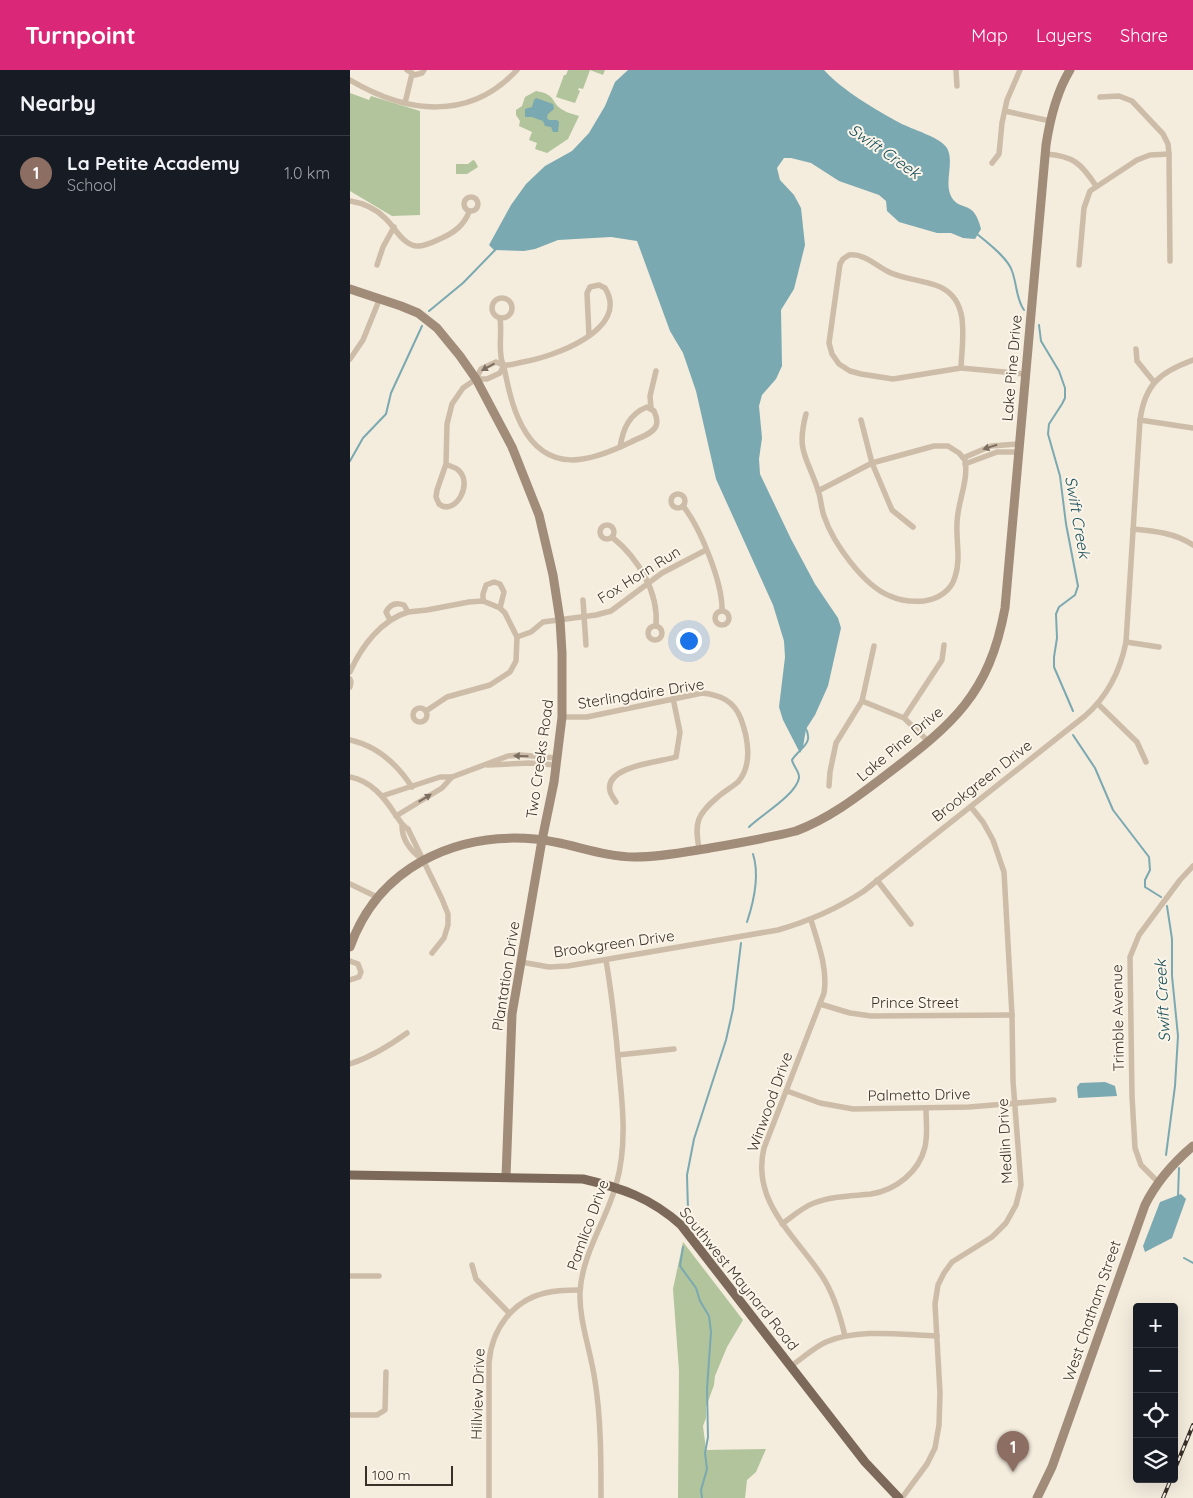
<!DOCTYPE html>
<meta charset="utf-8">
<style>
:root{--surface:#171b24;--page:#242831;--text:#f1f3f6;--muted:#9ea1a6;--line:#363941;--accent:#db2777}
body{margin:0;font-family:Quicksand,sans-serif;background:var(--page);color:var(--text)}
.controls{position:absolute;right:15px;bottom:15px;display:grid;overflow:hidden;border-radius:5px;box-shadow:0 5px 20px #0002}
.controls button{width:45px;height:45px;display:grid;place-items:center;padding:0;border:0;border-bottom:1px solid var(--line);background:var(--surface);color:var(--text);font:25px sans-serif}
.scale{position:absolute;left:15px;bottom:12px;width:88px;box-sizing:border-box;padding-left:5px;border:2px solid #393028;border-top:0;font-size:14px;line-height:18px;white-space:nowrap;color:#393028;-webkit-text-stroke:4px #fbf5e9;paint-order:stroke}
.you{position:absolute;left:338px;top:570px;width:18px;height:18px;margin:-12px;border:4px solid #fff;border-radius:50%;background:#1a73e8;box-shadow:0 0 0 8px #1a73e833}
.badge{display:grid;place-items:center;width:32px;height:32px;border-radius:50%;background:var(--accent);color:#fff;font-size:16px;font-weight:700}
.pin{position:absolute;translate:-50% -41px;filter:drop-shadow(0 1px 2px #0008)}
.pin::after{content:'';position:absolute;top:26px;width:18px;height:15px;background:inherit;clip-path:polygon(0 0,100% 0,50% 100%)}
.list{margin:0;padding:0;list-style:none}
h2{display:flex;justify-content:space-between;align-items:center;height:65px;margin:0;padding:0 20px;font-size:21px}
h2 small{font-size:16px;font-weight:400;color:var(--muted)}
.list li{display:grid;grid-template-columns:32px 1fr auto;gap:15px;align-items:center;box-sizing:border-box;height:75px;padding:0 20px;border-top:1px solid var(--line)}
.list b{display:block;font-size:19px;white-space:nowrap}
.list p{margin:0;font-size:16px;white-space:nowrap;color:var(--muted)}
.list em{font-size:16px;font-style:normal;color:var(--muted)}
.icon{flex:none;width:28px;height:28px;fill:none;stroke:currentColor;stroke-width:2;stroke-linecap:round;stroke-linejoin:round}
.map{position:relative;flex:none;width:843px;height:1428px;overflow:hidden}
header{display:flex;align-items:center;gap:30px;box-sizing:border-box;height:70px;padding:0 25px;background:var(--accent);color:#fff}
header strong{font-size:24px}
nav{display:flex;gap:28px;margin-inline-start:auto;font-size:18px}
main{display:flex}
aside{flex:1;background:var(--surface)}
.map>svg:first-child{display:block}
</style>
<header>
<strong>Turnpoint</strong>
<nav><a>Map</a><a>Layers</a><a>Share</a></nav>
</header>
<main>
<aside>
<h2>Nearby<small></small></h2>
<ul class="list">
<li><span class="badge" style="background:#8d6e63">1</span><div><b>La Petite Academy</b><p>School</p></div><em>1.0 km</em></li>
</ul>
</aside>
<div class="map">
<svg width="843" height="1428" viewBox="0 0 843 1428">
<rect width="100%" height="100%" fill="#f4ecdd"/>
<!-- green -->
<g fill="#b1c49c">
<polygon points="218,0 255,0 253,5 240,0 233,19 229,18 228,20 230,21 225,33 206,27 214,5 216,5"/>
<path d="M186,21c21,3 15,13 27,19 4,3 11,4 16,6l-11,23 -21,14 -12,-4 2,-6 -8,-3 3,-8 -13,-6 1,-5 -4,-6v-5l6,-4 3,-9z"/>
<polygon points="0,23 19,30 21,26 70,41 70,145 42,146 0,121"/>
<polygon points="123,90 125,91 128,97 117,104 106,104 106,94 118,94"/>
<polygon points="333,1172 393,1250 377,1277 365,1306 364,1315 356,1337 356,1348 353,1356 356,1380 416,1379 406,1402 397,1410 395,1428 328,1428 329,1301 323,1219"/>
</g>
<!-- water -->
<g fill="#7aa9b2">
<path d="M278,0h196c18,20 52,40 76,53 11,6 40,14 47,25 8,15 -4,35 5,50 9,14 22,1 29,31l-6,10 -12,-1 -12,-5h-14l-38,-11 -12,-11 -1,-10 -7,-6 -40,-14 -28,-18 -20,-5h-7l-7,10 3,12 14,15 7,13 4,37 -11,44 -13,21 1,56 -6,13 -14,16 -3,11 3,32 -3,21 1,15 31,65 24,45 23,34 3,10 -13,58 -13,29 -9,14 -3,18 -3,6 -17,-33 -4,-13 6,-50 -1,-16 -11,-36 -57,-126 -20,-88 -13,-38 -13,-22 -33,-90 -26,-4 -53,3 -23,9 -11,2 -30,-1 -5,-5 22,-40 15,-21 19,-18 27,-15 17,-18 16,-27 10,-24z"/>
<polygon points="186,28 203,34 204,39 198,44 197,48 199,50 207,50 209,52 208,62 203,62 201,57 195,56 193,51 182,47 175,47 175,39 182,37 184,30"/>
<polygon points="755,1012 765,1016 767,1026 728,1028 727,1017 730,1013"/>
<polygon points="831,1124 836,1129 822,1168 795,1182 793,1176 810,1132"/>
</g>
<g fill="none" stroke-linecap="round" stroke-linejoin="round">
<!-- stream -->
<g stroke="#7aa9b2" stroke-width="2">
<path d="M627,164c10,8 31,24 35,37 5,13 4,28 12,39"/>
<polyline points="79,241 113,213 147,178"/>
<polyline points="689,255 691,271 709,301 715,318 715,328 712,334 699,354 698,364 710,406 716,454 728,516 725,525 709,537 706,544 707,568 704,587 704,597 723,641"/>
<polyline points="0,391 13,368 36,344 41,323 72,256"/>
<polyline points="723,665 745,698 763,740 799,787 800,800 795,810 795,817 811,827"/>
<path d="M399,757c12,-12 47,-32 50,-49 1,-6 -6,-12 -7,-18 7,-12 23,-16 13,-33"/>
<path d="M397,852c7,-21 13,-46 6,-68"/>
<polyline points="816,1085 825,1016 828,966 822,906 822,869 817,836"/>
<polyline points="828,1126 829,1098"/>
<polyline points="338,1140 337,1105 344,1069 376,970 383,939 391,873"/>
<polyline points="333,1177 330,1196 346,1218 350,1231 359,1246 361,1262 357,1319 358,1367 355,1383 357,1399 351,1420 352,1428"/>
<polyline points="834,1188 843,1193"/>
</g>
<!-- street -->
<g stroke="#cdbda8" stroke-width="5.5">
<polyline points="57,0 65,5 72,3 74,0"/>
<polyline points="606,0 607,16"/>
<path d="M0,10c56,33 119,42 167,-10"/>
<polyline points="750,27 769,26 782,31 813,64 818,74 819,84 820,191"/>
<polyline points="55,33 62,4"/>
<polyline points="655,41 700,51"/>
<path d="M696,84c27,2 35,9 50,32"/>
<polyline points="642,93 649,84 652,53 657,30 670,0"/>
<circle cx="121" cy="134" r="7"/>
<path d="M0,131c13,2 25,7 35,17 9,8 17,26 31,28 9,1 19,-5 26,-8 13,-6 22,-13 27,-26"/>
<path d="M499,185c16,-2 28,12 42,18 14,6 30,7 44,12 37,12 27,54 26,83l-68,11 -32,-5 -11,-3 -11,-7 -7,-10 -3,-11 11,-79 3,-5z"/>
<polyline points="27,195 33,177 44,157"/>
<polyline points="729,195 734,138 740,121 787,90 800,85 819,84"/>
<circle cx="152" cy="238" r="10"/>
<path d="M150,248c2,13 -1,26 1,38 0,4 2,8 3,11 4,20 8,40 18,59 26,49 68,36 109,16 7,-4 22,-8 25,-16 2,-5 0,-11 -2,-15l-7,-4c-18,7 -24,22 -27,40"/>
<polyline points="786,279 787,291 804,312"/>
<polyline points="0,289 13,270 30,228"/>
<polyline points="611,298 675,304"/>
<polyline points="126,309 137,309 150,303 153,297"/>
<polyline points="301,338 300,326 306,301"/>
<path d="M456,344c-10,38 1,42 12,76 3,8 3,18 6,26 9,27 40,70 66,80 11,5 22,6 34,5 14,-2 27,-10 31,-24 6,-17 1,-36 2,-53 0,-21 12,-43 8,-64l-6,-7 -11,-7h-14l-62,17 -54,28"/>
<polyline points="511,350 522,393 542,440 563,457"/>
<polyline points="790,350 843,358"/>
<polyline points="613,388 641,376 669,374"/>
<path d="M96,394c3,2 8,3 11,5 18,13 -2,48 -18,35l-3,-7 1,-7 9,-26 1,-40 5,-20 11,-16 13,-9 5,-10 15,-7c3,1 5,3 8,3 5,1 13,-2 19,-3 29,-5 108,-32 82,-74l-6,-3 -9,2 -3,6 2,43"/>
<polyline points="615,394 647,382 668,382"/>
<circle cx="328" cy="431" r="7"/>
<path d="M333,436c17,21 40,77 39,105"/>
<circle cx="257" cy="462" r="7"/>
<path d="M783,459c22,2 42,4 60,16"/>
<path d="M262,467c26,21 47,55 44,89"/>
<polyline points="233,530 236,575"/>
<polyline points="133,531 133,524 136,515 144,512 150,514 154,522 150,538"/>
<circle cx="372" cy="548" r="7"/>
<path d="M40,550l-4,-8c4,-8 10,-10 18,-7l4,7"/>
<circle cx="305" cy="563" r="7"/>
<polyline points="167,567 181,562 193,552 246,545 261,541 312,503 356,480"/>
<polyline points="776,572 809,577"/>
<path d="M0,602c11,-25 31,-52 58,-60l19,-2 42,-8 14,-1 17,7 5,5 12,24 -1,24 -6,11 -20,13 -43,12 -21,14"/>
<polyline points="0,609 1,612 0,617"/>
<polyline points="512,631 554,648 579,672"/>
<polyline points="748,634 787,672 796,692"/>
<circle cx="70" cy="645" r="7"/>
<path d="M212,647h25l115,-24c19,2 32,8 39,26 7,19 12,46 -3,63 -6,5 -13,9 -19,14 -7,6 -16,13 -20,23 -4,10 -1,21 0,31"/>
<polyline points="554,648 592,590 594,575"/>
<path d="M0,670c27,6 47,24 62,47"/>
<polyline points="138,695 179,693 206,695"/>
<path d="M0,707c21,4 34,20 45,37 5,6 6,11 13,15l34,70 6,15v11l-4,13 -12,15"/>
<polyline points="479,716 480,702 486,673 512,631 524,576"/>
<polyline points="32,726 90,707 102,707 158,686 170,685 207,688"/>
<path d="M266,732c-2,-3 -5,-7 -6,-11 -6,-25 50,-29 66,-34l4,-25 -7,-34"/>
<polyline points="46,746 92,718 102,707"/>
<path d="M52,756c0,14 10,26 21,34"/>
<polyline points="527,810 561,854"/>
<polyline points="0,814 27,827"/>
<path d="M461,850c7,23 17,49 13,73l-60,155c-13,54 31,87 58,128 12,18 18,39 23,60"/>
<polyline points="0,891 8,894 11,902 9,907 0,910"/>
<path d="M171,892l28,5 19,-1 210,-36c31,-9 59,-21 86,-39l221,-175c23,-20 35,-44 41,-74l14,-222c5,-36 20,-48 53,-60"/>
<polyline points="470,934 500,943 521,946 662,945"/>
<polyline points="268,985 324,979"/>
<path d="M0,994c21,-7 39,-18 57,-31"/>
<polyline points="437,1021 470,1033 503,1039 619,1037 704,1030"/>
<polyline points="808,1112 791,1095 785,1078 782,1026 780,887 789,865 830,810 843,796"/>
<path d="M432,1154c11,-8 21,-17 32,-21 18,-7 38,-7 57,-9 25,-4 48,-22 54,-47 3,-13 1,-26 1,-38"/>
<polyline points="122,1195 126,1209 159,1243"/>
<polyline points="0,1206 29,1206"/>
<path d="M441,1296c12,-8 22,-18 35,-24 33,-14 77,-7 111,-6"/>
<polyline points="0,1345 27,1345 35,1340 36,1302"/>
<path d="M139,1428v-136c3,-33 23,-61 56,-69 11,-3 23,-3 35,-3"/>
<path d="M251,1428c0,-38 0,-80 -6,-117 -4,-30 -16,-59 -15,-89 2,-38 26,-71 36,-107 11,-38 7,-77 3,-116 -3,-37 -7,-73 -13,-109"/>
<polyline points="552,1428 577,1394 585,1378 589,1355 590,1323 585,1234 588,1215 594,1203 602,1192 642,1167 656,1153 666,1135 671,1115 663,1011 662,945 654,802 643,770 633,752 621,737"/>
</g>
<!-- secondary -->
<g stroke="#a08c79" stroke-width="9">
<polyline points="0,219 51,236 68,243 87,258 110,286 126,309 162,377 189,445 203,505 210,550 212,583 212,647 204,712 192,770 162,944 156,1107"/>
<path d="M0,877c28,-79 104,-115 185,-108 34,3 66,18 100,18 26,0 50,-5 75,-9 29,-5 58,-10 86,-17 34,-13 61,-34 90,-56 67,-51 103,-80 119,-167l41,-463c4,-26 10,-52 24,-75"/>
<path d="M687,1428l15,-31 93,-262c12,-24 28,-42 48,-59"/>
</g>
<!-- primary -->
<path stroke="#7c6959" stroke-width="9" d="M0,1105l233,4c39,9 68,19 98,46l184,237 34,36"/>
<defs>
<g id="rail">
<polyline points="824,1401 843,1355"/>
<polyline points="813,1428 821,1409"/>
</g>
</defs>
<!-- rail casing -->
<use href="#rail" stroke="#393028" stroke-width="4"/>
<!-- rail -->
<use href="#rail" stroke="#fbf5e9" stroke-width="2" stroke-dasharray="5.5" stroke-linecap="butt"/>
</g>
<!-- one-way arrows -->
<defs><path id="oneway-solid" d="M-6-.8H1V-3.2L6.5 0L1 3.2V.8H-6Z" transform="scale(1.25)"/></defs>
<g fill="#7c6f62">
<use href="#oneway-solid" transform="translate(138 297) rotate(151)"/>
<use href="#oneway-solid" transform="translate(640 377) rotate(162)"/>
<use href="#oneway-solid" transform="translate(171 686) rotate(-179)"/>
<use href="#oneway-solid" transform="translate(75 728) rotate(-31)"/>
</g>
<g text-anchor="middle" stroke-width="4" stroke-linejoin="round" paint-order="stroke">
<!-- street labels -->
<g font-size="15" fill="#393028" stroke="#fbf5e9">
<text transform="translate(662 298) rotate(-85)" y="5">Lake Pine Drive</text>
<text transform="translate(289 505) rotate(-32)" y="5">Fox Horn Run</text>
<text transform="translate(291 624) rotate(-9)" y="5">Sterlingdaire Drive</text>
<text transform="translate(550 674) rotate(-40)" y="5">Lake Pine Drive</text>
<text transform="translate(190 689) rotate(-82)" y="5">Two Creeks Road</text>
<text transform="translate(632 711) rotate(-38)" y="5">Brookgreen Drive</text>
<text transform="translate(264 874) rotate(-8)" y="5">Brookgreen Drive</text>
<text transform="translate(156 906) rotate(-81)" y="5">Plantation Drive</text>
<text x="565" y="938">Prince Street</text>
<text transform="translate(768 948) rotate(-91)" y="5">Trimble Avenue</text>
<text transform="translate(569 1025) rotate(-1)" y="5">Palmetto Drive</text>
<text transform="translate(420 1032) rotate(-70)" y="5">Winwood Drive</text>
<text transform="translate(655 1071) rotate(-93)" y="5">Medlin Drive</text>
<text transform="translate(238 1155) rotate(-70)" y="5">Pamlico Drive</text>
<text transform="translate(389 1209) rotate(51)" y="5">Southwest Maynard Road</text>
<text transform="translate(742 1241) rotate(-71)" y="5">West Chatham Street</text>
<text transform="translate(128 1324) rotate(-88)" y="5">Hillview Drive</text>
</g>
<!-- water labels -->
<g font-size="16" font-style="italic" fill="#1b515d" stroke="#fbf5e9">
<text transform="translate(535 81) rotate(35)" y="6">Swift Creek</text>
<text transform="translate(728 447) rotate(80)" y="6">Swift Creek</text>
<text transform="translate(812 931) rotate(-93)" y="6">Swift Creek</text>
</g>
</g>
</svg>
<div class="controls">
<button>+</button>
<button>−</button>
<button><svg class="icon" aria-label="locate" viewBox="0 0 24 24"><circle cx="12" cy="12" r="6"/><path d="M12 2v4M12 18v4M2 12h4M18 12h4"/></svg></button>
<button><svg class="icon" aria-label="layers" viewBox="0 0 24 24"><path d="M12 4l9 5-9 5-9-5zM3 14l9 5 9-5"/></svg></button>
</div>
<div class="scale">100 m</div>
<div class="you"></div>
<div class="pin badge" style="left:663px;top:1402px;background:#8d6e63">1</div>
</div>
</main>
